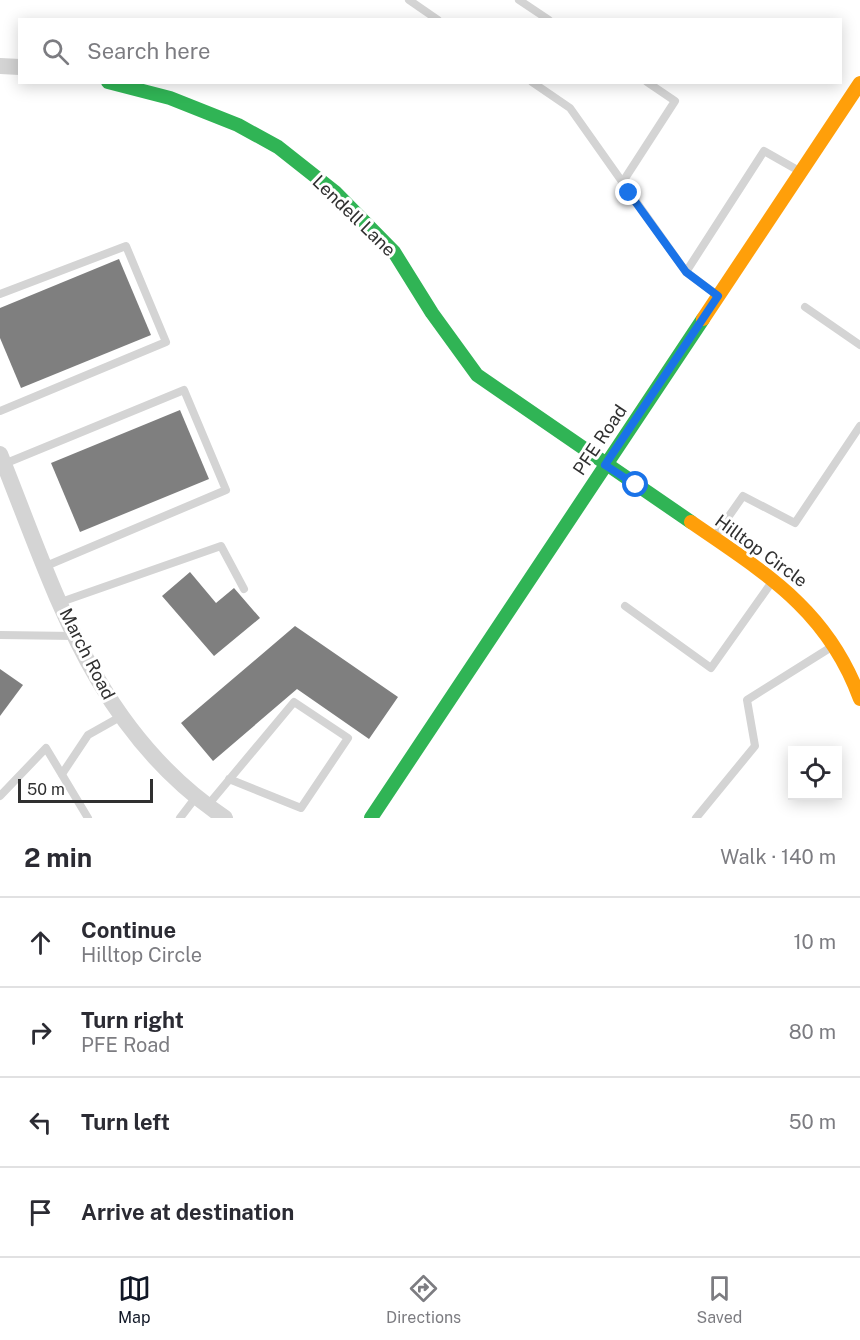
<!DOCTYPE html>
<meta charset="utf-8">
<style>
:root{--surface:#fff;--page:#f2f2f3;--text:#2b2b33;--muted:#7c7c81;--line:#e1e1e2;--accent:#111827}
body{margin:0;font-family:"Public Sans",sans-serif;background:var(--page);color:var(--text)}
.controls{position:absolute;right:18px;bottom:18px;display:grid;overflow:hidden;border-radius:0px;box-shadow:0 3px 15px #0003}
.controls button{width:54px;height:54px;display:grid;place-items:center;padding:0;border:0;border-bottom:2px solid var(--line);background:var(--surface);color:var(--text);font:30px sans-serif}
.scale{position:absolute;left:18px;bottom:15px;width:135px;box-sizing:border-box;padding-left:6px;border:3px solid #303030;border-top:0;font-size:16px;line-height:21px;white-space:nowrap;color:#303030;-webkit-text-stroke:4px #fff;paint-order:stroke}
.stop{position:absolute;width:18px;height:18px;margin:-14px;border:4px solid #1a73e8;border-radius:50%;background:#fff}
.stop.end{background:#1a73e8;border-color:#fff;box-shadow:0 2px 6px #0008}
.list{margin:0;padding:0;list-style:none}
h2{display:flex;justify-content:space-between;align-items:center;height:78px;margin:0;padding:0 24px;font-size:26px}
h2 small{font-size:20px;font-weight:400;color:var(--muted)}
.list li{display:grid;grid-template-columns:39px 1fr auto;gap:18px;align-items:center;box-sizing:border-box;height:90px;padding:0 24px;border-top:2px solid var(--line)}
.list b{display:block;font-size:22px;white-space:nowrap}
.list p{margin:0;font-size:20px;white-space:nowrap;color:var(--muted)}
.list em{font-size:20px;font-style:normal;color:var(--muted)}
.icon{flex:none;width:33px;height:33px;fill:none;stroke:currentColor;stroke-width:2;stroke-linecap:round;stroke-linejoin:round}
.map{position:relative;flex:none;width:860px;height:818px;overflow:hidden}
.search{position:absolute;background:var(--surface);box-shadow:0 3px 15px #0003;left:18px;right:18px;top:18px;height:66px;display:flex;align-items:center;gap:15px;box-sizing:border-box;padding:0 21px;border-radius:0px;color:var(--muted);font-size:22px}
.sheet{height:438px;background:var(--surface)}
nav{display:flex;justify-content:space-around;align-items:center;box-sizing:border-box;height:84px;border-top:2px solid var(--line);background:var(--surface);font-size:16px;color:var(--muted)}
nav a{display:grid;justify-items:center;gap:3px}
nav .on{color:var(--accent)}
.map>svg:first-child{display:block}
</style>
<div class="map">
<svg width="860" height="818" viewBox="0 0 860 818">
<rect width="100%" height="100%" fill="#fff"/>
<!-- building -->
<g fill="#7f7f7f">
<polygon points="119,259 151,335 21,388 0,338 0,308"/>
<polygon points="180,410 209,479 80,532 51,463"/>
<polygon points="190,572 216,603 234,588 260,618 214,656 162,596"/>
<polygon points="295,626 398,697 369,739 297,689 213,761 181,723"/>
<polygon points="0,669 23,685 0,716"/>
</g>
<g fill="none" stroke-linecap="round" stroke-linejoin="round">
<!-- lane -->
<g stroke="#d4d4d4" stroke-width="8">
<polyline points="409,0 438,20"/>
<polyline points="519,0 549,20"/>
<polyline points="532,82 570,108 686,272 764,151 801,172"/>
<polyline points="622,183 675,101 647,82"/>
<polyline points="686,272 717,295"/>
<polyline points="0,294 126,246 166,342 0,411"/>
<polyline points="805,307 860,345"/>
<polyline points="4,464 184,390 226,490 46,566"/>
<polyline points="715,536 743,496 795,523 860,426"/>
<polyline points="61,602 221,546 244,589"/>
<polyline points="625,606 711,668 774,579"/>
<polyline points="0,635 75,636"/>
<polyline points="62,774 88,735 120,717"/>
<polyline points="0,796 46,748 88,818"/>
<polyline points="208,805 294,702 348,738 301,808 229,779"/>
<polyline points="180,818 196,797"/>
<polyline points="696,818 755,746 747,700 833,646"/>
</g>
<!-- street -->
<g stroke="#d4d4d4" stroke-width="16">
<polyline points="0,66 20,67"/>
<path d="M0,454c56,139 94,276 225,364"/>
</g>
<!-- fast -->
<g stroke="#30b455" stroke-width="14">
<polyline points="108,82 170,98 238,125 278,147 335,192 394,252 432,313 477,375 691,522"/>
<polyline points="371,818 703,319"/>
</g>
<!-- slow -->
<g stroke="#ff9f0a" stroke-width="14">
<polyline points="703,319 860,83"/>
<path d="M691,522c74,51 137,88 169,177"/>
</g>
</g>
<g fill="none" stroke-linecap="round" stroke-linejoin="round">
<!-- route -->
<polyline stroke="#1a73e8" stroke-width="8" points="629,193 686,272 718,296 605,465 636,485"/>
</g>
<g text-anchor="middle" stroke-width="6" stroke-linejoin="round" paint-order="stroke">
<!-- street labels -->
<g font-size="18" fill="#303030" stroke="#fff">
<text transform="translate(354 216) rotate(44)" y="6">Lendell Lane</text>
<text transform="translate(600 440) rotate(-56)" y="6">PFE Road</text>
<text transform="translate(761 551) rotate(36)" y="6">Hilltop Circle</text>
<text transform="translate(87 654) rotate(63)" y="6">March Road</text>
</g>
</g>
</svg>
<div class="controls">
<button><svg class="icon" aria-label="locate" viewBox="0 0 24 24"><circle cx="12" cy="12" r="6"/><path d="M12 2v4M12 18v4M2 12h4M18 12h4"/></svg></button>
</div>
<div class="scale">50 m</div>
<div class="stop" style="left:636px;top:485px"></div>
<div class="stop end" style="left:629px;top:193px"></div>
<div class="search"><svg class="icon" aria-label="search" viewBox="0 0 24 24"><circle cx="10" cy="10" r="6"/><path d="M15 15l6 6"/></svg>Search here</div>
</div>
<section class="sheet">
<h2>2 min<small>Walk · 140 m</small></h2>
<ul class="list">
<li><svg class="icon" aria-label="ahead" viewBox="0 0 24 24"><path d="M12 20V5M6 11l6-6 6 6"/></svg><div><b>Continue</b><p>Hilltop Circle</p></div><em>10 m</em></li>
<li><svg class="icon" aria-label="right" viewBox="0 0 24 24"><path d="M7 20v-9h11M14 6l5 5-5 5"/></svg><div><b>Turn right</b><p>PFE Road</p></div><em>80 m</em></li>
<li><svg class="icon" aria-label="left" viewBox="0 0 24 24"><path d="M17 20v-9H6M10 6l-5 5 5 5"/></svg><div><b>Turn left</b></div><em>50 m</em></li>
<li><svg class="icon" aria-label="arrive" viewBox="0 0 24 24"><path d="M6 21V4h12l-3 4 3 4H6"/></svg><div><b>Arrive at destination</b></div></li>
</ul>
</section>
<nav>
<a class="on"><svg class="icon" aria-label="map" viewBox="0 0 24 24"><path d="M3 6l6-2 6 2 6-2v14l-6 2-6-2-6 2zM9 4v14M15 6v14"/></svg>Map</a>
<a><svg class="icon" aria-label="directions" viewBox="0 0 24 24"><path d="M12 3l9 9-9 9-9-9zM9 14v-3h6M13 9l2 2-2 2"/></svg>Directions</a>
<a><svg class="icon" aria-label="saved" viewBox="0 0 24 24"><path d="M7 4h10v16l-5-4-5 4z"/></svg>Saved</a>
</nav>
